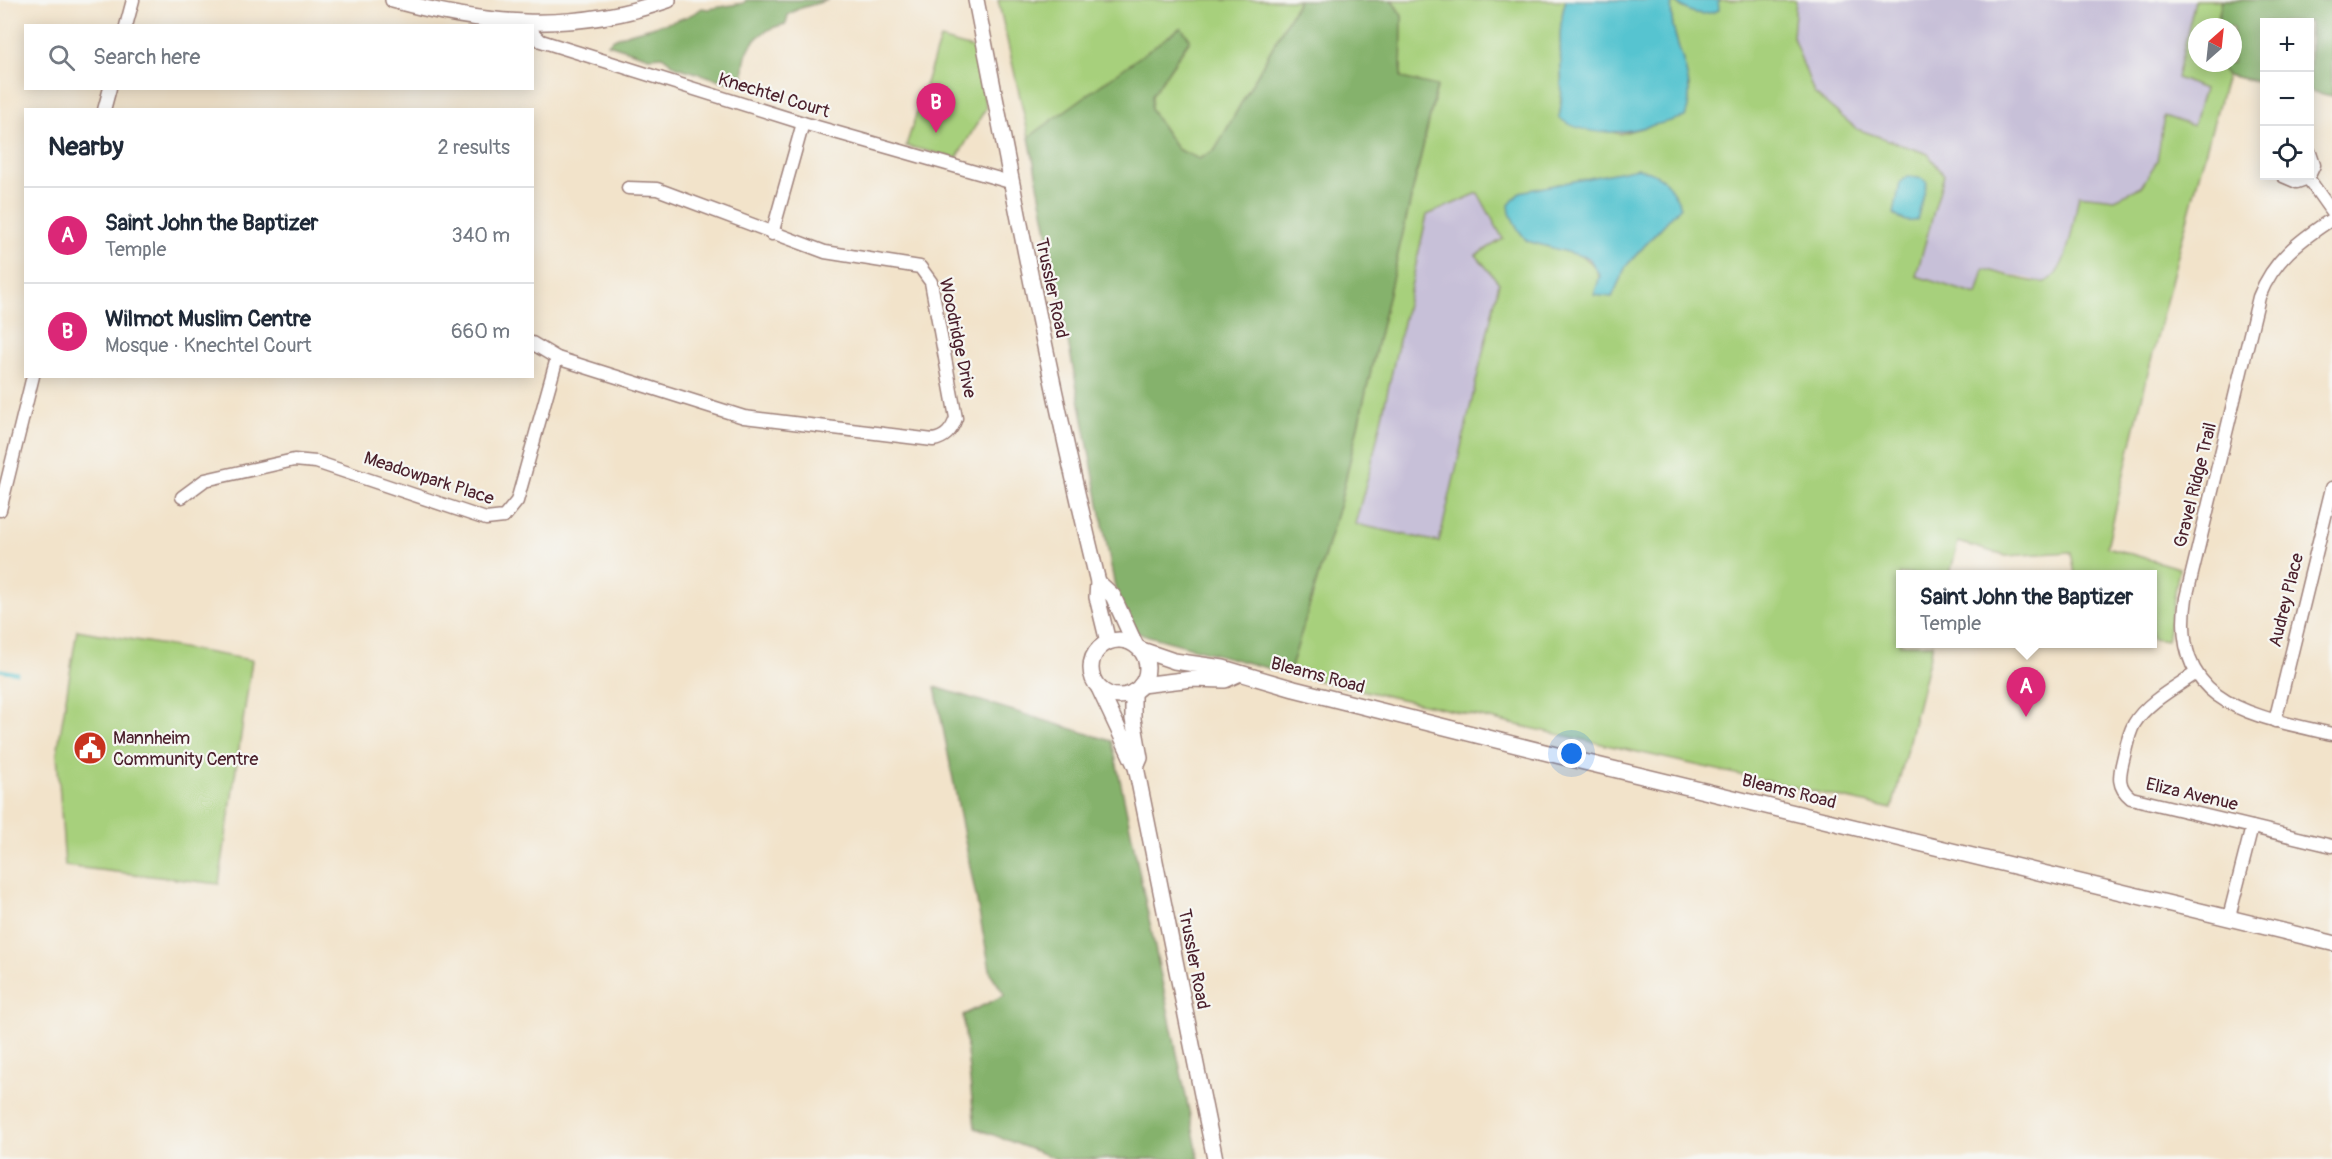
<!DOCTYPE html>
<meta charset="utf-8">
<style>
:root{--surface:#fff;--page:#f6f6f7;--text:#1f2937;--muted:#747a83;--line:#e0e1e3;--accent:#db2777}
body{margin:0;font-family:Pangolin,sans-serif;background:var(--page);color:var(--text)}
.controls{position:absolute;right:18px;top:18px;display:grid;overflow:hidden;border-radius:0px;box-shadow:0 3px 15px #0003}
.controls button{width:54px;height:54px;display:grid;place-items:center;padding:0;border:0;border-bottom:2px solid var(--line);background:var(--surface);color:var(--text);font:30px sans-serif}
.compass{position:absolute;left:2188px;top:18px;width:54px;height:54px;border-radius:50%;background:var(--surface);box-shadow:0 3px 15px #0003;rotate:27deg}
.you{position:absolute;left:1572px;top:754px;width:21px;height:21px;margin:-15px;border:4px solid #fff;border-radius:50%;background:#1a73e8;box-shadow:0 0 0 9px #1a73e833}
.badge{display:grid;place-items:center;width:39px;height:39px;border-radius:50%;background:var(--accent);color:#fff;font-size:20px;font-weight:700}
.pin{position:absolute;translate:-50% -50px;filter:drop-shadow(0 2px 3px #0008)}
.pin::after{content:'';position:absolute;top:32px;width:21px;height:18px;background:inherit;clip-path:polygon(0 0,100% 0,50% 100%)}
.popup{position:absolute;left:1896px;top:570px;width:261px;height:78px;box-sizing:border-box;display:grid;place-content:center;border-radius:0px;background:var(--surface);filter:drop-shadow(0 2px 4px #0005);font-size:20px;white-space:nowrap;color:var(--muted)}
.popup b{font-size:22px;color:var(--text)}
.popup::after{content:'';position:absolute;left:50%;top:100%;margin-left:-12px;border:12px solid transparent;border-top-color:var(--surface)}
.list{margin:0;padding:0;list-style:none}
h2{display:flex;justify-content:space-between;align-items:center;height:78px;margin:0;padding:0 24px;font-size:26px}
h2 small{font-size:20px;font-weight:400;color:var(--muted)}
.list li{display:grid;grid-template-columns:39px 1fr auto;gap:18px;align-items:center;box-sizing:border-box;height:96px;padding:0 24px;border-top:2px solid var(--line)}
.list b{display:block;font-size:22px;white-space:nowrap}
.list p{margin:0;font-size:20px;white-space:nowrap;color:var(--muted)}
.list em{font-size:20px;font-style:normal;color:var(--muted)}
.icon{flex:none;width:33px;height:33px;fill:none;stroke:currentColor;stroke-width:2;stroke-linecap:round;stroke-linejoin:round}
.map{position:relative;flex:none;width:2332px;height:1159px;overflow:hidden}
.search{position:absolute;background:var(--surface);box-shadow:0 3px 15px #0003;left:24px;top:24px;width:510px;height:66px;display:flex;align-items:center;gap:15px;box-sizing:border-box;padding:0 21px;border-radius:0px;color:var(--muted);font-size:22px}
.panel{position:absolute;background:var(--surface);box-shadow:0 3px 15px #0003;left:24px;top:108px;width:510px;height:270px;border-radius:0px}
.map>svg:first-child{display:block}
</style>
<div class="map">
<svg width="2332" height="1159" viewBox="0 0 2332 1159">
<rect width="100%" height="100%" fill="#f6f6f2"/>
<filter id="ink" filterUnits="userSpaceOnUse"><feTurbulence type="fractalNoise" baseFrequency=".0167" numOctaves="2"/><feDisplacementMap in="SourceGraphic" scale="12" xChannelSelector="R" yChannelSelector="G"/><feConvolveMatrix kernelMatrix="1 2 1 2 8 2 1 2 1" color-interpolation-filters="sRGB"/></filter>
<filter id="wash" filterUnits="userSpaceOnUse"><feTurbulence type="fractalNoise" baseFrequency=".008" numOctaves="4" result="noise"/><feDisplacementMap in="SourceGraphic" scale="24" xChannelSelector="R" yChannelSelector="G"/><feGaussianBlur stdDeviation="1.35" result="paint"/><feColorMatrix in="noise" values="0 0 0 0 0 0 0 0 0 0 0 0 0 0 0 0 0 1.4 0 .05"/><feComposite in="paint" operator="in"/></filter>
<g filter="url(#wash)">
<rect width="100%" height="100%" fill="#f2e3ca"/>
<!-- industrial -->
<g fill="#c7c0d8">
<polygon points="1796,0 2195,0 2177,78 2204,89 2193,127 2164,117 2157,161 2141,187 2115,199 2055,277 2043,282 1985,269 1977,295 1916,276 1928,154 1857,129 1814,93 1793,37"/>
<polygon points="1478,193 1504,240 1499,283 1439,543 1355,524 1370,470 1427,215"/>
</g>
<!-- green -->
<g fill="#a7d07c" stroke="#787854" stroke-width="1.5" fill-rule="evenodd">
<polygon points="998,0 1299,0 1215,150 1199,159 1177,149 1151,110 1152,95 1190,40 1181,28 1029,137"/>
<path d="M1392,0h174c-13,38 1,79 -7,118l61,16 65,-18c16,-40 -19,-76 -13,-116l11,8 35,2v-10h78l-3,37 21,56 43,36 71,25 16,21 -28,101 61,19 7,-26c14,3 47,15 60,13 24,-5 30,-65 35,-87l36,4 26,-12 16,-26 7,-45 29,10 11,-37 -27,-11 18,-78h137v96l-22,-5v-69h-46v61l-37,-8c-45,157 -84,314 -120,472l72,21 -12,73 -15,-2v-65h-77l-4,-22 -65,4 -48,-14 -8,32h-50v70h33l-41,165 -603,-135 51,-171 97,-416 -36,-9 1,-62zM2197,27h36v36h-36zM1478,193l25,46 -27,16 23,28 -60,259 -84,-18 15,-54 57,-255zM1681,206l-55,60 -14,31 -13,-11c2,-21 -13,-29 -30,-35z"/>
<polygon points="940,39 976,49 986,108 957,158 906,146"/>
<polygon points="77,630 252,660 219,884 65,866 57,754"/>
</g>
<!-- forest -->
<g fill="#85b26c" stroke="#68684c" stroke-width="1.5">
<path d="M746,0h82l-30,9 -10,6 -2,9c-29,6 -44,24 -42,53h-7l-7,6 -53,-16 -15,-11 -13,1 -41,-13c8,-14 73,-18 94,-36l6,1 36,-6z"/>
<polygon points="1299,0 1392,0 1402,16 1401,78 1437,86 1340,503 1289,674 1123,629 1029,137 1181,27 1190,39 1152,95 1151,110 1177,149 1199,159 1215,150"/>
<polygon points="2222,0 2332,0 2332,96 2310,91 2310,22 2264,22 2264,83 2227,75 2217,63 2233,63 2233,27 2216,27"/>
<polygon points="935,687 1112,741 1199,1159 1057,1159 975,1128 963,1015 1005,995 991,974"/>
</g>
<!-- water -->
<g fill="#57c4d0" stroke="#50727e" stroke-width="1.5">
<path d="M1566,0h106c-6,40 29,76 13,117 -40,10 -88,28 -126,1 8,-39 -6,-80 7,-118z"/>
<path d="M1675,0h43l1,10c-17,7 -32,4 -44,-10z"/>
<path d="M1638,168c25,7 31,15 43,38l-55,60 -14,31 -18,-2 6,-19 -11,-18 -62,-17 -10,-13 -7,-15 -1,-8 11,-13z"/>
<path d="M1907,176l16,3 4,4 -10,37c-8,3 -17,0 -23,-6l6,-31z"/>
</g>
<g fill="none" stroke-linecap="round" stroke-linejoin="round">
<!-- stream -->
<polyline stroke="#57c4d0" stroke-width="3" points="0,670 17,673"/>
</g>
</g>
<g filter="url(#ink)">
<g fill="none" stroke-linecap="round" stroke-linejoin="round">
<defs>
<g id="minor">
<polyline points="126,26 133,0"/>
<polyline points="532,32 541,41 803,123 1010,182"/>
<polyline points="104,110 110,88"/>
<polyline points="2283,176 2297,182 2308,178 2314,165 2310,153"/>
<polyline points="2308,178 2332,212"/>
<path d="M2332,219c-32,21 -59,41 -73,78l-73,301c-16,107 65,117 146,136"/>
<polyline points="772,234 803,123"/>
<path d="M532,343l25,15 187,59 189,23c13,-2 19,-10 23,-22l-25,-136 -11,-15 -95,-15 -168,-63 -29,-1"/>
<polyline points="182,497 205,480 294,460 316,462 486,519 504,517 517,501 557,358"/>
<polyline points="0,510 33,376"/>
<path d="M2196,673c-20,14 -49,29 -62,51 -6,11 -8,24 -11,36 -4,16 -6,27 8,38l201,48"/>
<polyline points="2275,721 2332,488"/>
<polyline points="2229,917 2252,827"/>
</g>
<g id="major">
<path d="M393,0c94,26 181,33 275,0"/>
<path d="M976,0c38,195 75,389 122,582l-1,15 11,45"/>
<polyline points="1098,582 1113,596 1135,644"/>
<circle cx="1119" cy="668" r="28"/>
<polyline points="1142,650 1174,661 1223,668 1294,689 1576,760 2332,943"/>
<polyline points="1141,685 1192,679 1225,680 1238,674"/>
<polyline points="1099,688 1136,767 1215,1159"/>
<polyline points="1133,692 1133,719 1140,758 1136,767"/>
</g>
</defs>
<!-- minor casing -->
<use href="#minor" stroke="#9e817a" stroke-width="15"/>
<!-- major casing -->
<use href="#major" stroke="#9e817a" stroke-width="18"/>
<!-- minor -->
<use href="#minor" stroke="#fff" stroke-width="12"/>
<!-- major -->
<use href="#major" stroke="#fff" stroke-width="15"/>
</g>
</g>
<!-- icons -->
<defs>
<symbol id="civic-disc" viewBox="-11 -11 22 22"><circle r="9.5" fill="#c8321e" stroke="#f6f6f2"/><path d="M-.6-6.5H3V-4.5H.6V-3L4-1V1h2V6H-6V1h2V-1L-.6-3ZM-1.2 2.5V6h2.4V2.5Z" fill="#fff"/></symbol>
</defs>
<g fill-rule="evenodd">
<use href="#civic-disc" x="71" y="729" width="38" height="38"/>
</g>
<g text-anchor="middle" stroke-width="4.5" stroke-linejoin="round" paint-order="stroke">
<!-- street labels -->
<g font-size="18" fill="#4a1f2b" stroke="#f6f6f2">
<text transform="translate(774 95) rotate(17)" y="6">Knechtel Court</text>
<text transform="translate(1052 288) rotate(78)" y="6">Trussler Road</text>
<text transform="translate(958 338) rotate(78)" y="6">Woodridge Drive</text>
<text transform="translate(429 478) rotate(18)" y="6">Meadowpark Place</text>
<text transform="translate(2195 485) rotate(-76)" y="6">Gravel Ridge Trail</text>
<text transform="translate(2286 600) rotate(-76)" y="6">Audrey Place</text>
<text transform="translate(1318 675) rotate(15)" y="6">Bleams Road</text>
<text transform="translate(1789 791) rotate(14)" y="6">Bleams Road</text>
<text transform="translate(2192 794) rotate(13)" y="6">Eliza Avenue</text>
<text transform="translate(1194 959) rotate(79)" y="6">Trussler Road</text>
</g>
<!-- poi labels -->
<g font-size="18" fill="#4a1f2b" stroke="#f6f6f2" text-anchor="start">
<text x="113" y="744">Mannheim<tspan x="113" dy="21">Community Centre</tspan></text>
</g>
</g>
</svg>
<div class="controls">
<button>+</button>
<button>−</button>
<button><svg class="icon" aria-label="locate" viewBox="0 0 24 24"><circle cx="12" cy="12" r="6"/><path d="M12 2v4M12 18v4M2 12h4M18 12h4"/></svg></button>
</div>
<svg class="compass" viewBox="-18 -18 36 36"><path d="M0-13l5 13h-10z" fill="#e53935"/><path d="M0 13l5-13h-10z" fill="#747a83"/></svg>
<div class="you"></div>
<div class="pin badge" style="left:2026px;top:717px">A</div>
<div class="popup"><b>Saint John the Baptizer</b>Temple</div>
<div class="pin badge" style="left:936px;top:133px">B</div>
<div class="search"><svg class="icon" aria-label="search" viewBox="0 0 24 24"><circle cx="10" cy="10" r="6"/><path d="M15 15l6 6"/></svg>Search here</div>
<section class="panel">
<h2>Nearby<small>2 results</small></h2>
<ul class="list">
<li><span class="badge">A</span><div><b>Saint John the Baptizer</b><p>Temple</p></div><em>340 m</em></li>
<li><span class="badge">B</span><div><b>Wilmot Muslim Centre</b><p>Mosque · Knechtel Court</p></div><em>660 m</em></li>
</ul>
</section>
</div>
